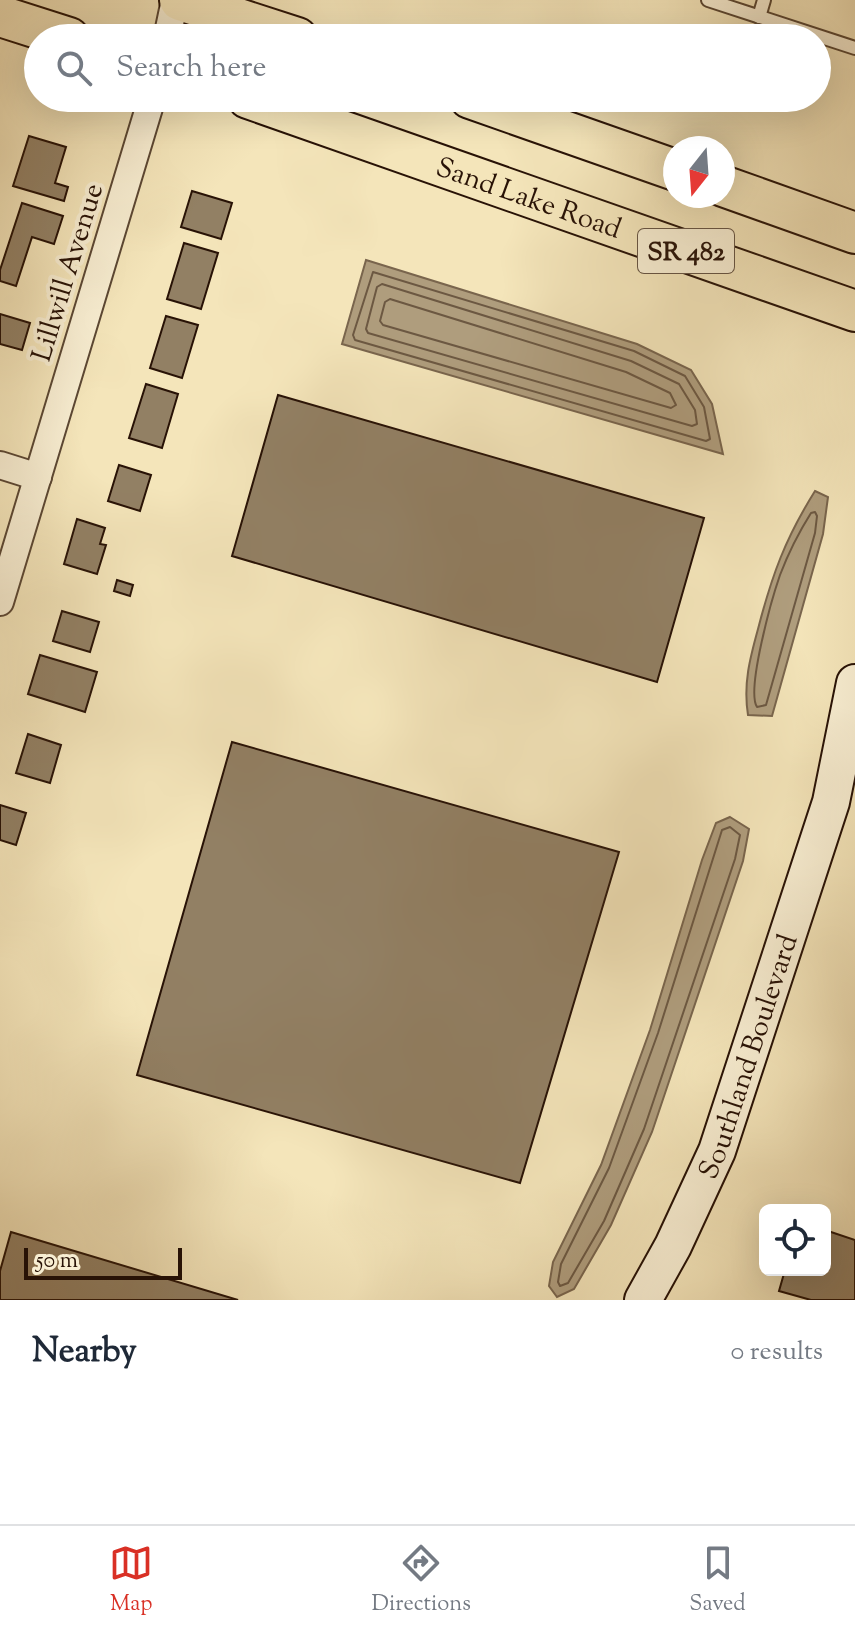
<!DOCTYPE html>
<style>
:root{--surface:#fff;--page:#f6f6f7;--text:#1f2937;--muted:#747a83;--line:#e0e1e3;--accent:#d93025}
body{margin:0;font-family:"Sorts Mill Goudy",serif;background:var(--page);color:var(--text)}
.controls{position:absolute;right:24px;bottom:24px;display:grid;overflow:hidden;border-radius:12px;box-shadow:0 8px 32px #0002}
.controls button{width:72px;height:72px;display:grid;place-items:center;padding:0;border:0;border-bottom:2px solid var(--line);background:var(--surface);color:var(--text);font:40px sans-serif}
.compass{position:absolute;left:663px;top:136px;width:72px;height:72px;border-radius:50%;background:var(--surface);box-shadow:0 8px 32px #0002;rotate:197deg}
.scale{position:absolute;left:24px;bottom:20px;width:158px;box-sizing:border-box;padding-left:8px;border:4px solid #281206;border-top:0;font-size:22px;line-height:28px;white-space:nowrap;color:#281206;-webkit-text-stroke:6px #f8eed2;paint-order:stroke}
.list{margin:0;padding:0;list-style:none}
h2{display:flex;justify-content:space-between;align-items:center;height:104px;margin:0;padding:0 32px;font-size:34px}
h2 small{font-size:26px;font-weight:400;color:var(--muted)}
.icon{flex:none;width:44px;height:44px;fill:none;stroke:currentColor;stroke-width:2;stroke-linecap:round;stroke-linejoin:round}
.map{position:relative;flex:none;width:855px;height:1300px;overflow:hidden}
.search{position:absolute;background:var(--surface);box-shadow:0 8px 32px #0002;left:24px;right:24px;top:24px;height:88px;display:flex;align-items:center;gap:20px;box-sizing:border-box;padding:0 28px;border-radius:44px;color:var(--muted);font-size:30px}
.sheet{height:224px;background:var(--surface)}
nav{display:flex;justify-content:space-around;align-items:center;box-sizing:border-box;height:112px;border-top:2px solid var(--line);background:var(--surface);font-size:22px;color:var(--muted)}
nav a{display:grid;justify-items:center;gap:4px}
nav .on{color:var(--accent)}
.map>svg:first-child{display:block}
</style>
<div class="map">
<svg width="855" height="1300" viewBox="0 0 855 1300">
<rect width="100%" height="100%" fill="#f4e5ba"/>
<filter id="stains"><feTurbulence type="fractalNoise" baseFrequency=".0025" numOctaves="4"/><feColorMatrix values="0 0 0 0 .2 0 0 0 0 .09 0 0 0 0 .02 0 0 0 .5 -.17"/></filter>
<radialGradient id="worn" r=".72"><stop offset=".6" stop-color="#630" stop-opacity="0"/><stop offset="1" stop-color="#630" stop-opacity=".3"/></radialGradient>
<!-- water -->
<g fill="#af9d7d" stroke="#79654d" stroke-width="2">
<polygon points="366,260 637,344 691,370 712,404 723,454 342,344"/>
<path d="M815,491l13,6 -5,37 -51,182 -24,-1c-5,-31 2,-57 10,-86 14,-54 27,-90 57,-138z"/>
<polygon points="730,817 749,829 743,861 652,1132 611,1225 574,1289 557,1297 549,1286 553,1262 601,1165 650,1030 702,860 716,823"/>
</g>
<g fill="none" stroke-linecap="round" stroke-linejoin="round">
<!-- shore -->
<g stroke="#6c5842" stroke-width="2">
<polygon points="373,272 634,351 685,376 704,407 710,439 706,441 355,340 353,335"/>
<polygon points="382,284 631,361 679,384 695,410 697,424 692,426 368,333 366,329 377,287"/>
<polygon points="390,299 626,372 670,393 676,405 671,408 383,325 380,321 385,302"/>
<path d="M815,512l2,4 -2,17 -49,172 -9,2c-11,-17 15,-109 23,-132 8,-21 19,-43 31,-62z"/>
<polygon points="730,827 740,835 735,859 644,1129 604,1221 568,1283 560,1286 558,1282 561,1264 609,1168 658,1033 722,830"/>
</g>
</g>
<!-- building -->
<g fill="#928064" stroke="#281206" stroke-width="2">
<polygon points="29,136 66,147 55,183 68,187 64,201 13,186"/>
<polygon points="192,191 232,203 221,239 181,227"/>
<polygon points="22,203 63,216 54,244 32,237 16,286 0,281 0,270"/>
<polygon points="184,243 218,253 201,309 167,299"/>
<polygon points="0,314 30,323 22,350 0,344"/>
<polygon points="166,316 198,325 182,378 150,368"/>
<polygon points="146,384 178,394 162,448 129,438"/>
<polygon points="278,395 704,518 657,682 232,556"/>
<polygon points="119,465 151,475 140,511 108,501"/>
<polygon points="77,519 105,528 100,544 106,545 97,574 64,564"/>
<polygon points="117,580 133,585 130,596 114,591"/>
<polygon points="62,611 99,622 90,652 53,641"/>
<polygon points="40,655 97,672 85,712 28,694"/>
<polygon points="28,734 61,745 50,783 16,773"/>
<polygon points="232,742 619,852 520,1183 137,1075"/>
<polygon points="0,805 26,813 16,845 0,840"/>
<polygon points="825,1230 855,1240 855,1300 811,1300 779,1291 785,1270 825,1270"/>
<polygon points="11,1232 238,1300 0,1300 0,1271"/>
</g>
<g fill="none" stroke-linecap="round" stroke-linejoin="round">
<defs>
<g id="lane">
<polyline points="708,0 855,48"/>
<polyline points="759,17 764,0"/>
</g>
<g id="street">
<polyline points="167,38 175,0"/>
<polyline points="0,465 38,477"/>
<polyline points="0,602 152,98"/>
</g>
<g id="secondary">
<path id="s1" d="M643,1300l30,-54 44,-95 114,-349 24,-119"/>
</g>
<g id="primary">
<polyline points="180,0 297,38"/>
<polyline points="0,16 69,38"/>
<path id="s2" d="M248,98l607,213"/>
<polyline points="470,98 675,170"/>
<polyline points="723,186 855,233"/>
</g>
</defs>
<!-- lane casing -->
<use href="#lane" stroke="#5b4733" stroke-width="16"/>
<!-- street casing -->
<use href="#street" stroke="#5b4733" stroke-width="30"/>
<!-- secondary casing -->
<use href="#secondary" stroke="#281206" stroke-width="40"/>
<!-- primary casing -->
<use href="#primary" stroke="#281206" stroke-width="44"/>
<!-- lane -->
<use href="#lane" stroke="#f8eed2" stroke-width="12"/>
<!-- street -->
<use href="#street" stroke="#f8eed2" stroke-width="26"/>
<!-- secondary -->
<use href="#secondary" stroke="#f8eed2" stroke-width="36"/>
<!-- primary -->
<use href="#primary" stroke="#f4e5ba" stroke-width="40"/>
</g>
<g text-anchor="middle" stroke-width="8" stroke-linejoin="round" paint-order="stroke">
<!-- shield labels -->
<rect fill="#f8eed2" stroke="#665443" stroke-width="2" x="638" y="229" width="96" height="44" rx="6"/>
<g font-size="26" font-weight="bold" fill="#281206">
<text x="686" y="260">SR 482</text>
</g>
<!-- street labels -->
<g font-size="28" fill="#281206" stroke="#f8eed2">
<text dy="10" stroke="none"><textPath href="#s2" startOffset="298">Sand Lake Road</textPath></text>
<text transform="translate(66 272) rotate(-73)" y="10">Lillwill Avenue</text>
<text dy="10" stroke="none"><textPath href="#s1" startOffset="266">Southland Boulevard</textPath></text>
</g>
</g>
<rect width="100%" height="100%" filter="url(#stains)"/>
<rect width="100%" height="100%" fill="url(#worn)"/>
</svg>
<div class="controls">
<button><svg class="icon" aria-label="locate" viewBox="0 0 24 24"><circle cx="12" cy="12" r="6"/><path d="M12 2v4M12 18v4M2 12h4M18 12h4"/></svg></button>
</div>
<svg class="compass" viewBox="-18 -18 36 36"><path d="M0-13l5 13h-10z" fill="#e53935"/><path d="M0 13l5-13h-10z" fill="#747a83"/></svg>
<div class="scale">50 m</div>
<div class="search"><svg class="icon" aria-label="search" viewBox="0 0 24 24"><circle cx="10" cy="10" r="6"/><path d="M15 15l6 6"/></svg>Search here</div>
</div>
<section class="sheet">
<h2>Nearby<small>0 results</small></h2>
<ul class="list">
</ul>
</section>
<nav>
<a class="on"><svg class="icon" aria-label="map" viewBox="0 0 24 24"><path d="M3 6l6-2 6 2 6-2v14l-6 2-6-2-6 2zM9 4v14M15 6v14"/></svg>Map</a>
<a><svg class="icon" aria-label="directions" viewBox="0 0 24 24"><path d="M12 3l9 9-9 9-9-9zM9 14v-3h6M13 9l2 2-2 2"/></svg>Directions</a>
<a><svg class="icon" aria-label="saved" viewBox="0 0 24 24"><path d="M7 4h10v16l-5-4-5 4z"/></svg>Saved</a>
</nav>
